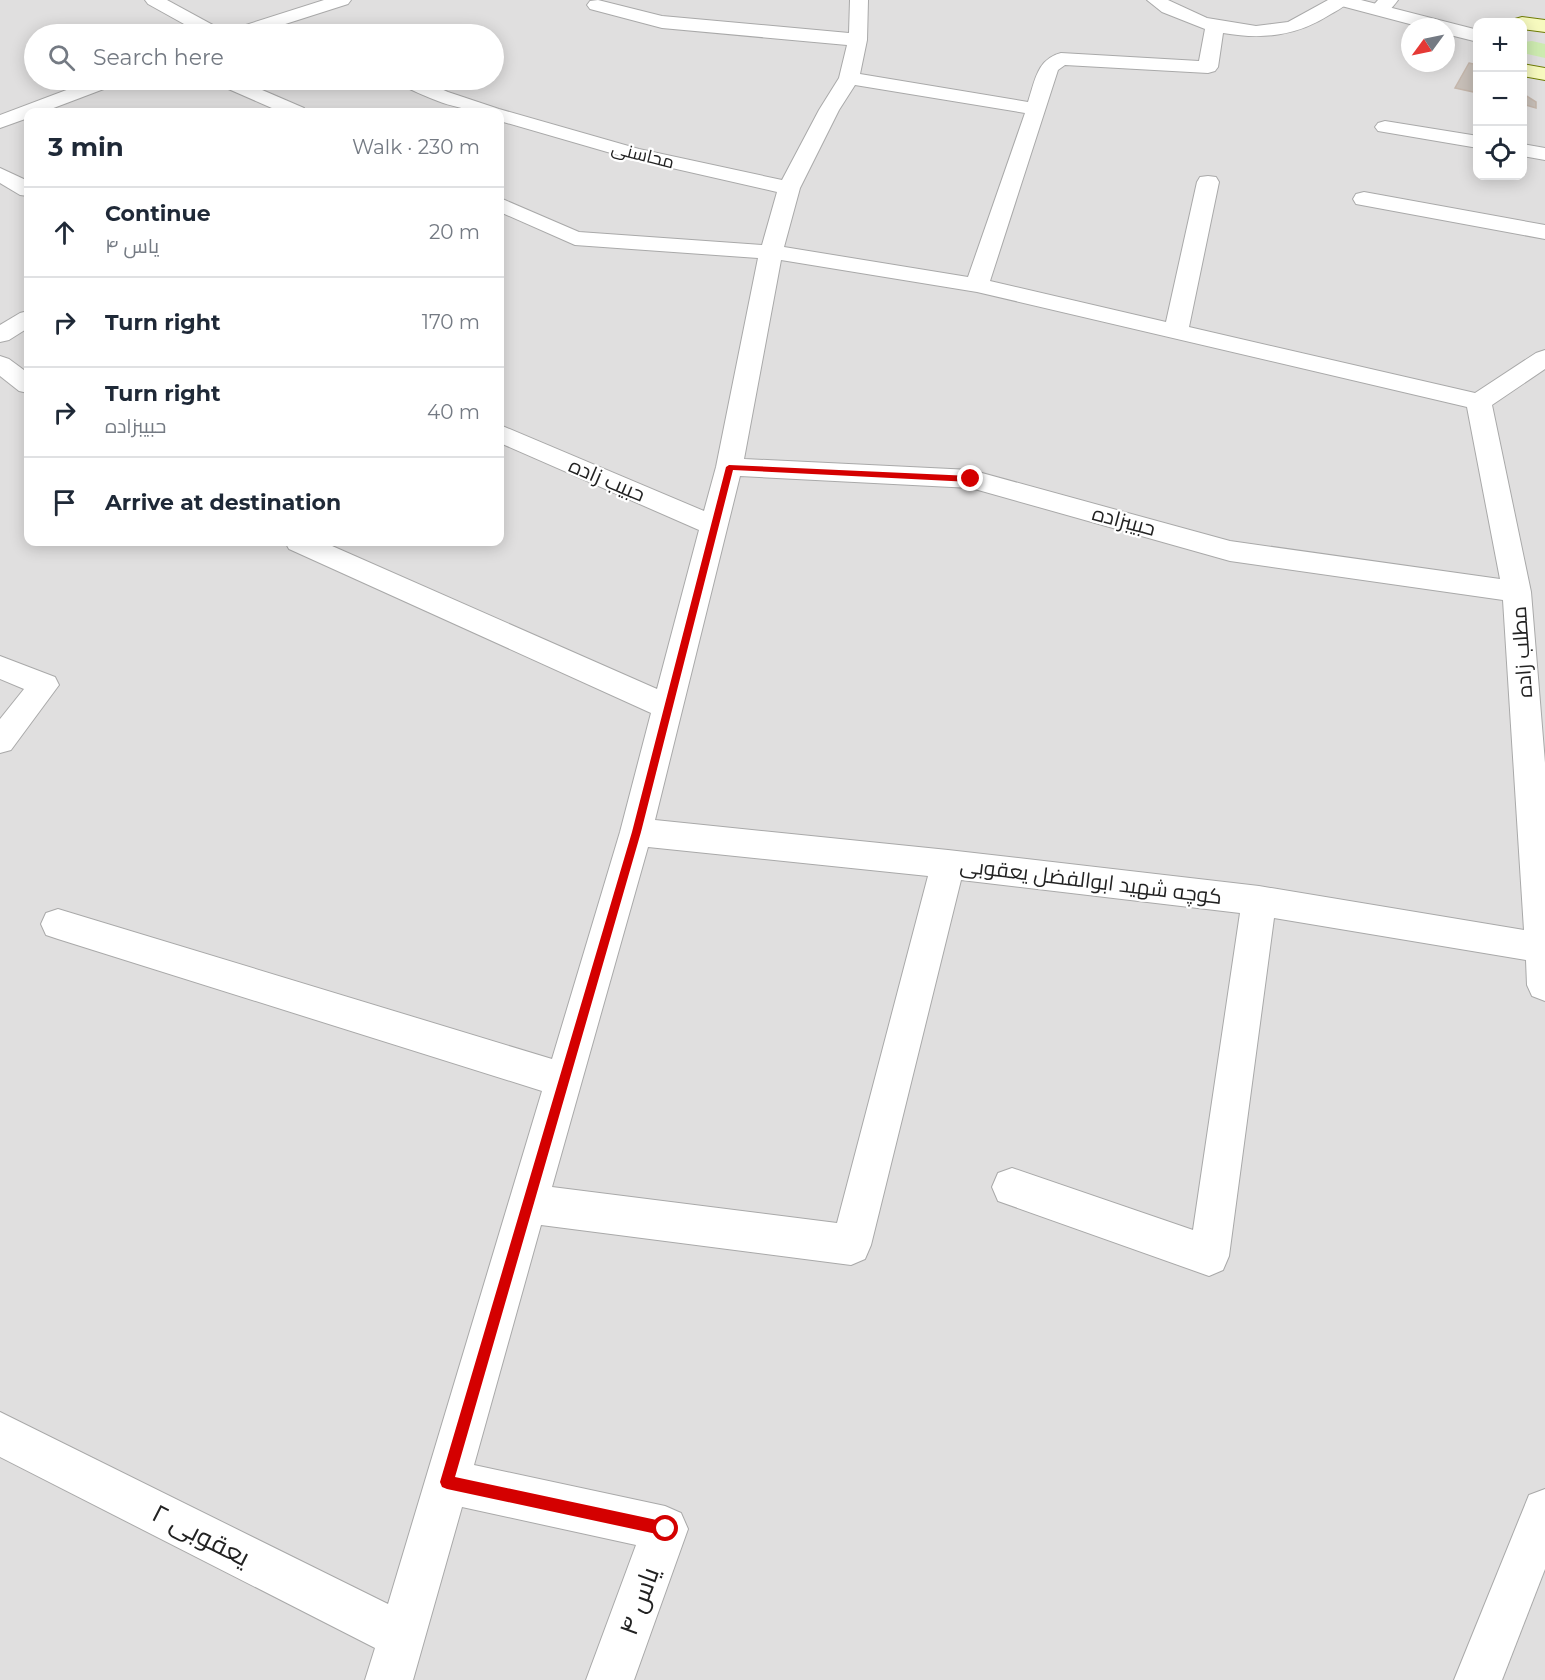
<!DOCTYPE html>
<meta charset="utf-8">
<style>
:root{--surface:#fff;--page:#f2f2f3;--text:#1f2937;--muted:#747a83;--line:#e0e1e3}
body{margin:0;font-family:Montserrat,Cairo,sans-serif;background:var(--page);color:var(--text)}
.controls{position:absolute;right:18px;top:18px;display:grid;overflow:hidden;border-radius:12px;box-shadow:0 3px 15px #0003}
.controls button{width:54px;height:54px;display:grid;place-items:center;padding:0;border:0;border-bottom:2px solid var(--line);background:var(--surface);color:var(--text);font:30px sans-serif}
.compass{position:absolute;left:1401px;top:18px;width:54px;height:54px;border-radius:50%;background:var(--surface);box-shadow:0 3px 15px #0003;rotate:237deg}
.stop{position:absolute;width:18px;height:18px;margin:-14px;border:4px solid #d40000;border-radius:50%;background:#fff}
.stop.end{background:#d40000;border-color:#fff;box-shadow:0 2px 6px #0008}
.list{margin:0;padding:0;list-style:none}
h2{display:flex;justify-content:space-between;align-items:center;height:78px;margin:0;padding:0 24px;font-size:26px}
h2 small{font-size:20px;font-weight:400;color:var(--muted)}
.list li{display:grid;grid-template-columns:39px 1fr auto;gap:18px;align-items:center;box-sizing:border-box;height:90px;padding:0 24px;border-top:2px solid var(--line)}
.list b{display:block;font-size:22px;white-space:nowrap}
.list p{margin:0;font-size:20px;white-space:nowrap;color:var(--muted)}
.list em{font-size:20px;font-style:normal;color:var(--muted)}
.icon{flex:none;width:33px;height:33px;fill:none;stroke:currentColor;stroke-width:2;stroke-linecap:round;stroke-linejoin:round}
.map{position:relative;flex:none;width:1545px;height:1680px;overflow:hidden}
.search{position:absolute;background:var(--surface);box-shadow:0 3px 15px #0003;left:24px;top:24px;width:480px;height:66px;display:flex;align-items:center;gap:15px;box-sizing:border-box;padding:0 21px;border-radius:33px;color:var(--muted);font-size:22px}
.panel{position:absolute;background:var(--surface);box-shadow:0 3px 15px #0003;left:24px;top:108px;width:480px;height:438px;border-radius:12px}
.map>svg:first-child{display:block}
</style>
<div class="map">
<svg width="1545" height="1680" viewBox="0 0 1545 1680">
<rect width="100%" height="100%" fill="#f2efe9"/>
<!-- residential -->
<path fill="#e0dfdf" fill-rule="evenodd" d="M0,0h1545v1680h-1545zM1478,22h44v154h-44zM1410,27h36v36h-36zM34,34h460v46h-460zM28,112h472v430h-472z"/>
<!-- grass -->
<polygon fill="#cdebb0" points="1532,41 1545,44 1545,58 1523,53 1523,42"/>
<!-- building -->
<g fill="#c7bfb8" stroke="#c4b6ab" stroke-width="1.5">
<polygon points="1469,63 1478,65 1478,93 1455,88"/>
<polygon points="1522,93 1536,102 1536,108 1522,104"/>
</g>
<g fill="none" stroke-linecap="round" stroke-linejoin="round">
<defs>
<g id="minor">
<polygon points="145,0 167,0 222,30 224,34 202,34 148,4"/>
<polygon points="324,0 351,0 348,4 254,34 228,34 230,30"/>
<path d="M598,0l64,16 187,17 1,-33h18l-1,40 -7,34 168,28c7,-21 9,-43 33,-49l138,8 6,-32 -43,-17 -15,-12h21l39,18 49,8 32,-4 40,-22h22c-4,6 -12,10 -19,14 -34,22 -68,26 -108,19l-5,34 -3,4 -7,2 -143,-8 -7,5 -68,211 176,41 31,-140 3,-5 8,-1 8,1 3,5 -30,145 286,66 61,-40 9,-3v19l-53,36 39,187 14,171v238l-13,-5 -5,-11 -1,-25 -252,-42 -45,338 -6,14 -14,6 -211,-75 -6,-14 6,-14 14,-5 181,62 47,-317 -279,-33 -90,365 -6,14 -14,6 -310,-40 -67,240 191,41 16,7 7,16 -54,151h-48l50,-135 -174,-38 -49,173h-48l10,-32 -375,-191v-45l388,192 154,-513 -484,-152 -12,-4 -5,-11 5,-11 12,-4 494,150 68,-227 31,-119 -362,-164 -4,-7h38l334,147 42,-159 -199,-87v-18l204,86 12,-44 42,-209 -183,-13 -75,-33v-14l79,34 183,13 15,-53 -149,-34 -128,-37v-9c-41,0 -65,-11 -101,-28l-3,-4h25l27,12 51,17 140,40 143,31 37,-70 20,-32 8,-33 -185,-17 -72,-19 -3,-4 3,-4zM855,85l170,28 -57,164 -184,-30 16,-59 39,-78zM781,260l196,32 490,115 33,172 -270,-38 -259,-71 -227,-11zM740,476l231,12 259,73 273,39 21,330 -265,-44 -311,-36 -293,-30zM648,847l280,29 -91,347 -285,-36z"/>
<path d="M1378,0h20c-6,9 -14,16 -25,13l-3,-4z"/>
<polygon points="93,80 120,80 117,84 43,112 28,112 28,118 0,128 0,115"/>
<polygon points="214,80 239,80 304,108 307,112 281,112 217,84"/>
<polygon points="1385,121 1478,136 1478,148 1378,131 1375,127 1378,123"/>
<polygon points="1522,144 1545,148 1545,160 1522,156"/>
<polygon points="0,168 28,181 28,196 20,195 0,183"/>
<polygon points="1364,192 1545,225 1545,239 1356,204 1353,199 1356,194"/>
<polygon points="28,311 28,328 9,340 0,342 0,325 20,313"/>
<polygon points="0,356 9,359 28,373 28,393 19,391 0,376"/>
<polygon points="0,656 55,677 59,685 11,750 0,753 0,719 24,689 0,679"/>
<polygon points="1545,1489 1545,1569 1502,1680 1454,1680 1529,1495"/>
</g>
<polygon id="tertiary" points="1331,0 1361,0 1478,30 1478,42 1446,34 1446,27 1421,27 1334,4"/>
<g id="secondary">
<polygon points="1522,17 1545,20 1545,32 1522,29 1522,22 1513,22 1515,19"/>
<polygon points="1522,64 1545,68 1545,80 1522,76"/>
</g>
</defs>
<!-- minor casing -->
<use href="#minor" stroke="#a9a9a9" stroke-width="2"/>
<!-- tertiary casing -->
<use href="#tertiary" stroke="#a9a9a9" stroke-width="2"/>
<!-- secondary casing -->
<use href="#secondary" stroke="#707d05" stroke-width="2"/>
<!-- minor -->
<use href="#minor" fill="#fff" fill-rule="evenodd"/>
<!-- tertiary -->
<use href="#tertiary" fill="#fff" fill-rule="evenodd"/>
<!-- secondary -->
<use href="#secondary" fill="#f7fabf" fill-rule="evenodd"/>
</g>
<!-- route -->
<polygon fill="#d40000" points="729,465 971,476 975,479 971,482 733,470 641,832 455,1477 666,1522 670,1524 672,1529 670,1534 666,1536 447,1489 442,1487 440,1482 632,832 726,467"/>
<g text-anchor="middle" stroke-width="4.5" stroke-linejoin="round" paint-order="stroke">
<!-- far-street labels -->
<g font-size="18" fill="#222" stroke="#fff">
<text transform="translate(643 155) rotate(14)" y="6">محاسنی</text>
</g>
<!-- street labels -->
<g font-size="21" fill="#222" stroke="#fff">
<text transform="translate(607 480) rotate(23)" y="7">حبیب زاده</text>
<text transform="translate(1124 521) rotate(15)" y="7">حبیبزاده</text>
<text transform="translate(1522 652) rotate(-94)" y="7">مطلب زاده</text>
<text transform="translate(1091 881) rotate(7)" y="7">کوچه شهید ابوالفضل یعقوبی</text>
</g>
<!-- near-street labels -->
<g font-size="26" fill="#222" stroke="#fff">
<text transform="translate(201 1535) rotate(27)" y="9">یعقوبی ۲</text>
<text transform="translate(639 1601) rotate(-70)" y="9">یاس ۴</text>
</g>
</g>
</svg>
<div class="controls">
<button>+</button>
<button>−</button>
<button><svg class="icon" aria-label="locate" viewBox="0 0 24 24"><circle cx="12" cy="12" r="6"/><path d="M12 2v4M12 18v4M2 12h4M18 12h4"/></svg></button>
</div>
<svg class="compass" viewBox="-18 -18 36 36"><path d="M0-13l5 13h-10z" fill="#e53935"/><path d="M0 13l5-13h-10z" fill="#747a83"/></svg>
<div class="stop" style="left:666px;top:1529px"></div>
<div class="stop end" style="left:971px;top:479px"></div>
<div class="search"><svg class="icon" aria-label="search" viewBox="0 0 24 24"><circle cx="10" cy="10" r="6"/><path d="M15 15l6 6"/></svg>Search here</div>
<section class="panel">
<h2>3 min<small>Walk · 230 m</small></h2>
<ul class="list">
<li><svg class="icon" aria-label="ahead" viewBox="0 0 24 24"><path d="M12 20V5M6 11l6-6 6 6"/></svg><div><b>Continue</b><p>یاس ۴</p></div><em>20 m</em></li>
<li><svg class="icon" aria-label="right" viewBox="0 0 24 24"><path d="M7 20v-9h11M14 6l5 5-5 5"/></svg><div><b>Turn right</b></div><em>170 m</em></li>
<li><svg class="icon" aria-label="right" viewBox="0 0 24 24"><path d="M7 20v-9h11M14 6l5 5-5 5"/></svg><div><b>Turn right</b><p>حبیبزاده</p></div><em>40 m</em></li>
<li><svg class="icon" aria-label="arrive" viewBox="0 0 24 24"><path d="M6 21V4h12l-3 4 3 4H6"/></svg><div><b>Arrive at destination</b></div></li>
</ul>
</section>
</div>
